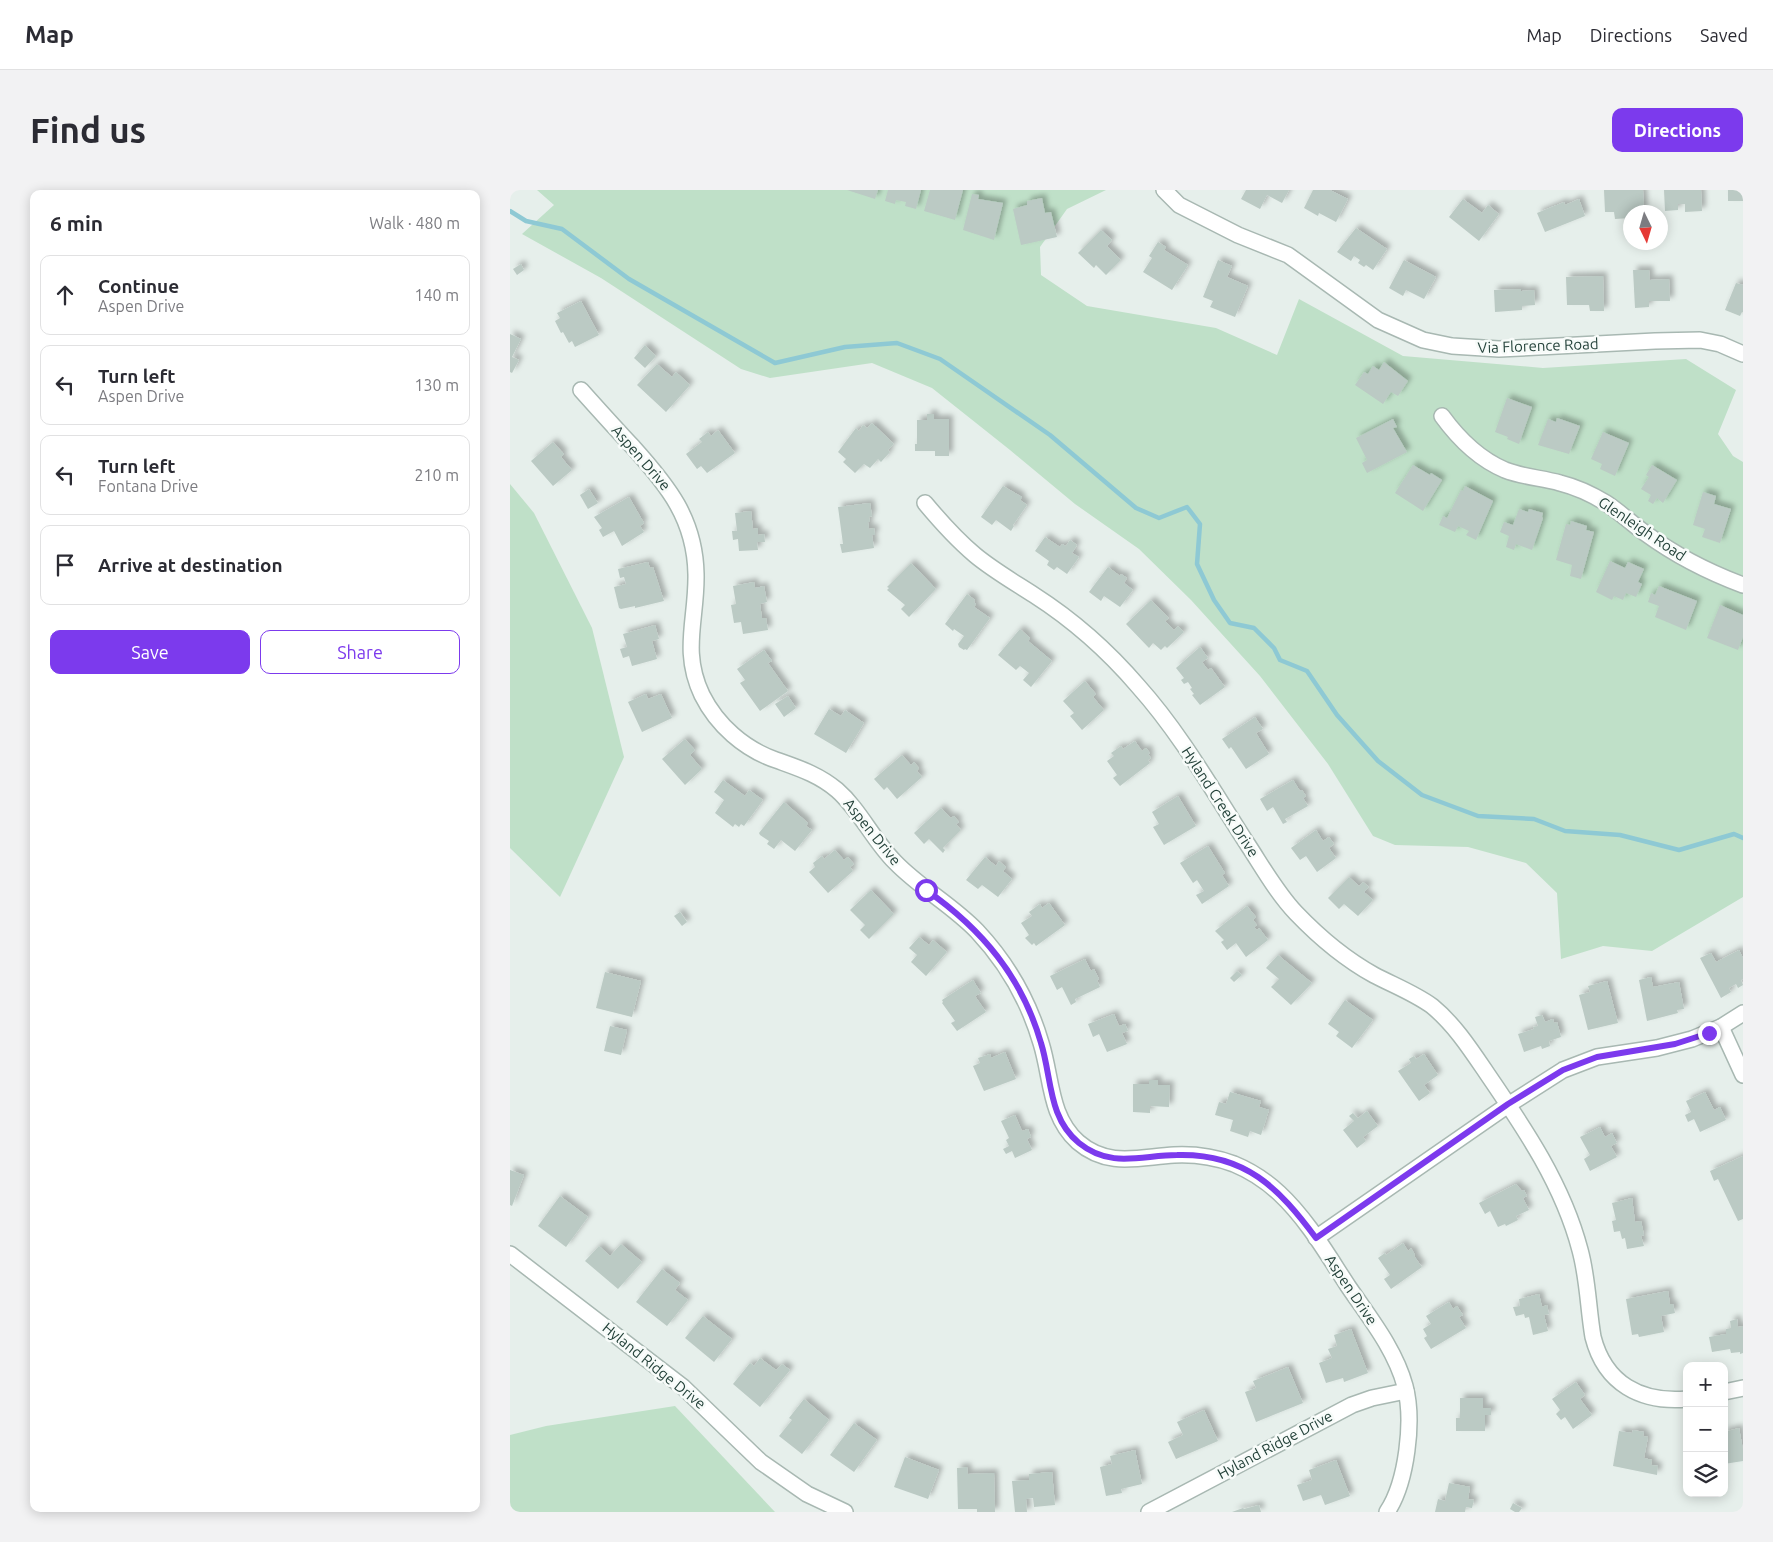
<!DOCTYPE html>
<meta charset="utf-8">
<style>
:root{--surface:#fff;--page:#f2f2f3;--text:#2b2b33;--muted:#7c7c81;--line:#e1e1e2;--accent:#7c3aed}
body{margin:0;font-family:Ubuntu,sans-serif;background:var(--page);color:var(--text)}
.controls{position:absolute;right:15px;bottom:15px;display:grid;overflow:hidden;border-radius:10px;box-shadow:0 2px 12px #0003}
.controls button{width:45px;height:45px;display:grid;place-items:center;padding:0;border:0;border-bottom:1px solid var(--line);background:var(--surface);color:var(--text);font:25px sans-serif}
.compass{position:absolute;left:1113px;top:15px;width:45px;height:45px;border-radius:50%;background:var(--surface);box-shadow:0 2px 12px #0003;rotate:175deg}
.stop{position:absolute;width:15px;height:15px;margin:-11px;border:4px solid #7c3aed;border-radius:50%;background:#fff}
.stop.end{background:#7c3aed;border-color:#fff;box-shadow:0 1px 5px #0008}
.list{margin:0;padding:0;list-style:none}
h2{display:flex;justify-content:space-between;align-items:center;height:65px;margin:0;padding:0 20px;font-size:21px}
h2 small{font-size:16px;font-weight:400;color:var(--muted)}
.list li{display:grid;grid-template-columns:32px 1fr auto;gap:15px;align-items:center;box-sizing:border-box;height:80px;margin:0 10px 10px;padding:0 10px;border:1px solid var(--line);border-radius:10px}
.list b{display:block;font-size:19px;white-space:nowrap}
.list p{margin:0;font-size:16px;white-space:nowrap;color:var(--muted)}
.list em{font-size:16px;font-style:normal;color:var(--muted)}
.actions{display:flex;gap:10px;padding:15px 20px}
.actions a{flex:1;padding:11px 0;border:1px solid var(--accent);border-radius:10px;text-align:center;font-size:18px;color:var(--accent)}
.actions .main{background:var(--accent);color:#fff}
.icon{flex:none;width:28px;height:28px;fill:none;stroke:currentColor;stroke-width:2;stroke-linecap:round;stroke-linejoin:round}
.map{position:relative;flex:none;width:1233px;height:1322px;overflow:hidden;border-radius:10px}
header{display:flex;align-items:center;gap:30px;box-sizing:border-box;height:70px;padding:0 25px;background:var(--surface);border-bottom:1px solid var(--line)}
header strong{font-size:24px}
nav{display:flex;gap:28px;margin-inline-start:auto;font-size:18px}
.intro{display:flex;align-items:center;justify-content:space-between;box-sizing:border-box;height:120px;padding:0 30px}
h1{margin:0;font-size:35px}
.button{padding:12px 22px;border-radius:10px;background:var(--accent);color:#fff;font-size:18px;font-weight:700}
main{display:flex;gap:30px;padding:0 30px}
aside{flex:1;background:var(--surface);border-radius:10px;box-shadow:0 2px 12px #0003}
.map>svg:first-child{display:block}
</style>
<header>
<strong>Map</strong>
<nav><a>Map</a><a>Directions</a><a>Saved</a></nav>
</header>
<div class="intro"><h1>Find us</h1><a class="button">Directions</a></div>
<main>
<aside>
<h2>6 min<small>Walk · 480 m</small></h2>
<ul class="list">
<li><svg class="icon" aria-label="ahead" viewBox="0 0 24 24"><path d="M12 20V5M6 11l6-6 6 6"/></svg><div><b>Continue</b><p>Aspen Drive</p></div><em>140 m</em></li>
<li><svg class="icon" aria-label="left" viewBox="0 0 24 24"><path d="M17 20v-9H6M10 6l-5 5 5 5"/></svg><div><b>Turn left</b><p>Aspen Drive</p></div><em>130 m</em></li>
<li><svg class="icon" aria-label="left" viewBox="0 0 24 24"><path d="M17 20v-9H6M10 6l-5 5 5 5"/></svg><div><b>Turn left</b><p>Fontana Drive</p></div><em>210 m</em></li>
<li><svg class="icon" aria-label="arrive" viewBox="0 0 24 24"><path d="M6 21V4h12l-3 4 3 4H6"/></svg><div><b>Arrive at destination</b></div></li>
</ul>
<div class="actions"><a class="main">Save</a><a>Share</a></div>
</aside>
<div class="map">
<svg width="1233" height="1322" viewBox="0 0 1233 1322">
<defs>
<filter id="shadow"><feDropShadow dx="4" dy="-4" stdDeviation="2.5" flood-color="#0004"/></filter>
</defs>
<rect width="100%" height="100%" fill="#e6efeb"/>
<!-- green -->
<g fill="#bfe0c8">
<polygon points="27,0 596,0 557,19 530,57 531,85 577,116 706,138 767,165 789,109 893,166 1033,178 1176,169 1226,200 1208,244 1223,266 1233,272 1233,707 1142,761 1093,756 1051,769 1047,703 1016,673 958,657 885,655 863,646 818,574 750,486 681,410 629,359 565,314 500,260 422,198 362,173 260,188 231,179 91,88 12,44 44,15"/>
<polygon points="0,294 24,323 82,438 114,567 50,707 0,658"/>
<polygon points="165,1216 265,1322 0,1322 0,1245 36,1236"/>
</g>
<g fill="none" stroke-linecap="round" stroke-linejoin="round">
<!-- stream -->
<polyline stroke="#8ec9d4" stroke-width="4.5" points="0,21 16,31 52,39 119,89 265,173 335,157 387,153 430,169 540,245 626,318 649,328 677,317 690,334 687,374 704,410 720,433 744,438 764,458 770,470 797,481 827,525 868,571 912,605 968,626 1024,629 1055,641 1110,645 1169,660 1224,644 1233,648"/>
</g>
<!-- building -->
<g fill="#bbcac4" filter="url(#shadow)">
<polygon points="337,0 368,0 365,9"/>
<polygon points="378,0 411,0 406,19 395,16 396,12 386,10 385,14 375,11"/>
<polygon points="420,0 453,0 445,30 414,21"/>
<polygon points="736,0 779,0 772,13 757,5 750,19 731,9"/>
<polygon points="803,0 820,0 838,9 826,32 809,23 808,26 794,18"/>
<polygon points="1094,0 1133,0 1134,22 1120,22 1120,28 1105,29 1104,22 1095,22"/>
<polygon points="1154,0 1191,0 1192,21 1175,22 1175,14 1168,14 1168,20 1155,21"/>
<rect x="1218" y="0" width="15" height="11"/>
<polygon points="462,4 469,5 468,9 493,13 484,50 453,40"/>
<polygon points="532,8 535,23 541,22 547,47 511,55 503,19 517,15 517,11"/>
<polygon points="953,9 972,23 978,15 989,24 969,51 939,27"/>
<polygon points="1069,9 1075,26 1035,42 1027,23 1054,12 1055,15"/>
<polygon points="846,38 877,59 863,80 856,75 854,77 848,73 850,70 844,66 841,71 827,62"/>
<polygon points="591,40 602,50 597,56 611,70 596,85 586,75 584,78 568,63"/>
<polygon points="648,52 656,57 654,60 678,75 662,100 633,82 642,68 639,66"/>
<polygon points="708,70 722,76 717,87 738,96 725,127 700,117 703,111 693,107"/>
<polygon points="894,70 926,87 914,109 896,100 893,106 879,98"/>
<polygon points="11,74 14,80 7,85 3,79"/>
<polygon points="1123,80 1139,80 1140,90 1159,89 1160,111 1139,111 1139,117 1125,118"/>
<polygon points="1093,86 1094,121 1080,121 1079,115 1057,115 1056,87"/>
<polygon points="1226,93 1233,95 1233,122 1232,122 1230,126 1215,120"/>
<polygon points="1011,99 1011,101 1024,100 1025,115 1012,116 1012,120 985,122 984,100"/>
<polygon points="71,111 89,145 65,157 62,151 59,153 53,142 51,143 45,131 50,128 47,123"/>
<polygon points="0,144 11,149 2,167 9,170 2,183 0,182"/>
<polygon points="135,155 146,166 135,178 124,168"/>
<polygon points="874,172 898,191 888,206 881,202 873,214 845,195 854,182 858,184 863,176 869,180"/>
<polygon points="147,174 162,187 166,182 180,195 156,222 127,195"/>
<polygon points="997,208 1022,217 1009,254 997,249 998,247 985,242"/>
<polygon points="417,224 424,224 424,229 439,229 439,266 425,266 425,261 405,261 405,254 407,254 407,230 417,230"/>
<polygon points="1047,228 1070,236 1059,264 1028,255 1038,229 1046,232"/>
<polygon points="883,229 887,237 883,238 897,262 857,283 852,273 857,270 846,248"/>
<polygon points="362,233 384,254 378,260 380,262 371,272 368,269 360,278 354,274 345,283 333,272 336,269 328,262 346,238 349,241 353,235 357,238"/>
<polygon points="208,240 225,263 197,283 191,276 187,279 176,264 192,252 189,249 198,242 201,246"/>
<polygon points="1093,242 1119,253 1105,286 1090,279 1092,274 1081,269"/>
<polygon points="43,252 54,264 51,267 62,280 43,296 21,271"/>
<polygon points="903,275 920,285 921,283 932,290 913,321 885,303"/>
<polygon points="1142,275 1167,290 1153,313 1147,308 1143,314 1138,311 1141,305 1131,299 1139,287 1136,285"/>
<polygon points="493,296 512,307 510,310 517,315 503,335 504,336 501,341 486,330 482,335 471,327"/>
<polygon points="955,296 983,311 966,350 956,345 959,341 948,336 945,342 929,335 933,326 937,328 951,300 953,301"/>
<polygon points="79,299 88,313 78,319 70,305"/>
<polygon points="1193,302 1206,306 1204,314 1221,319 1210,353 1192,347 1195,339 1183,335"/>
<polygon points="119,307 134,333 130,336 134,342 112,356 104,341 93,347 89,340 92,338 84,327"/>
<polygon points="360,313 362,326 359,327 360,332 358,332 359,339 364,338 365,345 362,345 364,358 332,363 330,354 333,354 328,317"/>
<polygon points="1009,319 1018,322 1019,319 1033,323 1032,327 1033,328 1022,360 1006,354 1004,360 996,357 999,346 990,342 994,332 1003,335"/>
<polygon points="241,321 243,339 248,338 248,345 254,344 255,352 247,352 248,360 229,361 228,349 223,350 222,341 227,341 225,323"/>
<polygon points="1061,331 1077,336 1076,340 1084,342 1071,389 1060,386 1062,375 1046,370 1056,334 1060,335"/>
<polygon points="535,347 550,357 552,354 556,356 560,350 567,355 562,363 569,367 557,384 547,377 544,380 537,375 539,371 525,361"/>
<polygon points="1100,371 1115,378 1118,372 1134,379 1128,392 1132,394 1126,407 1116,403 1113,410 1104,406 1102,410 1086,402"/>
<polygon points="138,372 140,378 143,377 154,411 125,418 125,416 111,419 109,418 104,397 116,394 114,387 110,388 108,379"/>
<polygon points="401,373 426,399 399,427 391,419 395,415 377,400 379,398 377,397"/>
<polygon points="598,377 610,386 611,384 617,388 614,393 623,400 610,417 594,406 591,411 579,402"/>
<polygon points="244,392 245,398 254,396 257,412 250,414 252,428 256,428 258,440 233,444 231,432 224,433 221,415 226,414 223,396"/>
<polygon points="1149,396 1187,411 1176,440 1145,427 1149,416 1138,412 1141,403 1145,405"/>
<polygon points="457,404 465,410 464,412 466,414 464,417 480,428 457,460 455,459 454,460 449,457 448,454 454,446 444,439 443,441 435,434"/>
<polygon points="641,410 659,428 655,431 664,440 668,436 674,442 657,458 655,456 651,460 643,453 639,458 616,434"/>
<polygon points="1210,415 1233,425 1233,447 1228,460 1197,448"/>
<polygon points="145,435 149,449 142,451 147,469 122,476 119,466 113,468 110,459 117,457 113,444"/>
<polygon points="510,439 520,448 518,451 542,471 521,497 513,490 519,483 510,476 506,480 488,465"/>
<polygon points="690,457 698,468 692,472 698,480 701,478 715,497 690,515 682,505 684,504 680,499 682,498 678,492 674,494 671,490 674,488 666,478"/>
<polygon points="254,460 262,471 258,473 278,501 250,521 230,493 235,490 227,479"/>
<polygon points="575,491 586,504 583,507 594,520 572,540 560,526 564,523 553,511"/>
<polygon points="136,504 138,509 151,504 162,528 132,542 118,512"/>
<polygon points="278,506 286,518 274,527 265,514"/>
<polygon points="319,519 331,526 335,520 354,533 336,563 304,544"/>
<polygon points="745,527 753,539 746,543 759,564 736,579 721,557 719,559 712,549"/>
<polygon points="175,549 185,560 180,565 192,579 175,595 152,569"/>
<polygon points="625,551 632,561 636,558 640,563 638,564 641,568 638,570 640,573 610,596 603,588 607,585 597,571 604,566 601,563 611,556 613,559"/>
<polygon points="392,565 401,575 404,572 409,578 407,581 412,587 387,609 377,597 374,600 364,589"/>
<polygon points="213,590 235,606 239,600 253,610 234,636 231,634 229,637 225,634 223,637 205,623 214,610 204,602"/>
<polygon points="783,590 790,601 792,600 796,606 793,608 798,616 775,629 777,632 773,634 763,617 757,621 750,609"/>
<polygon points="668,606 686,636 654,655 643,637 649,634 642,622"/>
<polygon points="274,612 298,633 296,636 302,640 285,661 271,650 264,659 257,654 259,651 250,645 249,643"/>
<polygon points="431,618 441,628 444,626 449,632 446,634 451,640 433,658 435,660 433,663 419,649 414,654 404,643"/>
<polygon points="806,640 813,651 819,647 824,654 819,658 826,668 807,682 796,666 790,670 781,658"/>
<polygon points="698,656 715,683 712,685 719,696 692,714 686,705 694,701 687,690 683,693 670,673"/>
<polygon points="325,660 334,670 338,667 344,674 340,677 343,681 318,703 299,682 305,677 303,673 312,666 314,669"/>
<polygon points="475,667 486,676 489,671 496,677 493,681 502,689 488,707 472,695 468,699 456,690"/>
<polygon points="839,687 849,696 853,692 859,697 854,702 863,710 848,726 834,714 829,719 818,708"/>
<polygon points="361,700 384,724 359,749 350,740 355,735 340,720"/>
<polygon points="539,713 555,735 526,756 524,753 522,755 515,748 519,745 511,733 522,726 519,722 530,714 532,718"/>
<polygon points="737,716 746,727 743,730 747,735 744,737 747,740 749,738 758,750 736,767 726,753 717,760 711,752 714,750 705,741"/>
<polygon points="170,722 177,732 172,736 164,726"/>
<polygon points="409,747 419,755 423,750 437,762 416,786 401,772 407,765 399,758"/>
<polygon points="1229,760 1233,768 1233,789 1231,790 1233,795 1228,798 1226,794 1219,798 1221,802 1211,808 1190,768 1201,763 1206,772"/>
<polygon points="768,765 802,793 781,815 761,797 769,789 756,778"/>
<polygon points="575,769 581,781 584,779 589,789 587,790 590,797 565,809 566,812 561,815 552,797 547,800 540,786"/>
<polygon points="727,781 732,785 724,792 720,788"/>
<polygon points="95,782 131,791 122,827 86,818"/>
<polygon points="1141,787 1143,797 1169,792 1174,819 1167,820 1168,823 1137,831 1129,790"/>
<polygon points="463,790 471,803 465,806 476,822 447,841 441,833 445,831 432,813 433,812 432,810"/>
<polygon points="1097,791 1108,833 1078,840 1069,805 1080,802 1078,796"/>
<polygon points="835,810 863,830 842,858 826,846 829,842 818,834"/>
<polygon points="604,824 609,836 615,834 618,841 612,843 617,854 597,862 589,844 583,847 578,834"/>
<polygon points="1032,825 1035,832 1043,829 1044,833 1047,832 1051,847 1039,851 1040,856 1032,859 1031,856 1014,862 1008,844 1024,839 1023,837 1028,836 1025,827"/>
<polygon points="100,836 117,840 111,865 94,861"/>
<polygon points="495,862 506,889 474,901 463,876 470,873 468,868 480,864 481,868"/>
<polygon points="914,864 928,885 914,895 920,903 909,911 888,881 901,873 899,869 904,866 906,869"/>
<polygon points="639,890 648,890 648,895 660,895 659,917 640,916 640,923 623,922 623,894 639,894"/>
<polygon points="720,902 751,911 749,917 759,920 751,945 740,941 738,947 720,941 723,930 705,925 709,912 716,914"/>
<polygon points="1195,902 1204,920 1210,917 1216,930 1190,942 1184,929 1178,932 1175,925 1181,922 1176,911"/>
<polygon points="857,921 868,936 853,947 856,951 847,958 833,940 844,931 839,926 843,923 848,928"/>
<polygon points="505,925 512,941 518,939 521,947 517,949 522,960 505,968 502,961 496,964 493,959 499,956 496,950 499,948 491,931"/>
<polygon points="1090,937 1095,947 1102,943 1107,953 1101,956 1107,967 1080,981 1074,969 1080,965 1070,947"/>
<polygon points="1233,966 1233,1029 1228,1031 1208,989 1204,991 1200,981"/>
<polygon points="0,980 14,985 2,1016 0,1015"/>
<polygon points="1006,994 1012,1001 1014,1000 1017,1006 1013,1008 1019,1020 1006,1026 1008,1030 996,1036 995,1034 988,1037 980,1021 975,1024 969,1013"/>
<polygon points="50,1006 78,1027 56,1057 28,1036"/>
<polygon points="1122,1008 1125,1032 1131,1031 1134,1045 1131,1046 1134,1056 1117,1059 1115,1048 1112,1049 1110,1041 1104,1042 1102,1031 1106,1030 1102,1013"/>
<polygon points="893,1053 898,1061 901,1058 905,1065 904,1066 912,1077 881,1099 874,1089 880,1085 868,1068 875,1063 876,1065"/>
<polygon points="111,1054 132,1072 108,1099 75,1071 89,1056 100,1066"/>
<polygon points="152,1079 170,1093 165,1100 178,1110 157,1136 126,1112"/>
<polygon points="1158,1101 1160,1114 1163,1114 1165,1123 1151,1126 1154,1142 1129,1147 1128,1144 1122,1145 1116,1109"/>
<polygon points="1029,1104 1032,1117 1037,1115 1039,1124 1034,1125 1038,1141 1023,1145 1019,1127 1015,1128 1014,1124 1006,1126 1003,1117 1010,1116 1009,1109"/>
<polygon points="939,1112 943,1119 947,1116 953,1125 949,1127 956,1138 921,1159 914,1148 917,1146 913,1139 921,1134 916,1126"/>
<polygon points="193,1126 222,1149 204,1172 175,1148"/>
<polygon points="1227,1129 1228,1137 1233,1136 1233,1163 1230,1164 1230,1162 1221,1163 1220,1159 1202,1162 1199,1147 1216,1144 1216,1139 1221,1138 1220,1131"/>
<polygon points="841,1139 858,1183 834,1192 833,1188 816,1193 809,1173 822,1168 818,1159 827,1156 824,1145"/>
<polygon points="250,1168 266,1180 272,1174 280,1180 250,1217 223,1194 240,1173 244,1176"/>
<polygon points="778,1177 793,1213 746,1232 735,1202 746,1198 743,1191"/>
<polygon points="1066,1192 1075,1205 1070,1209 1082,1225 1063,1239 1055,1227 1051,1230 1046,1224 1050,1220 1042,1209"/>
<polygon points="950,1208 973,1208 973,1218 981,1218 981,1225 975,1225 975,1241 946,1241 946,1228 950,1228"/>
<polygon points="294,1209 319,1230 292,1264 269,1246 282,1230 279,1228"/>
<polygon points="694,1220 708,1251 666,1269 658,1252 673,1245 667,1232"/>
<polygon points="344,1233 367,1250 344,1282 320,1265"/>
<polygon points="1229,1238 1233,1260 1233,1271 1214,1274 1214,1242"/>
<polygon points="1123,1240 1134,1242 1133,1246 1138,1247 1134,1268 1142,1270 1141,1275 1148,1276 1147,1285 1103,1276 1109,1241 1122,1243"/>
<polygon points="625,1260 632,1294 611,1299 612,1303 596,1306 590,1277 602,1274 600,1266"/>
<polygon points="395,1267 429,1280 418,1309 384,1297"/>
<polygon points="826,1270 840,1306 815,1315 811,1305 793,1311 787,1295 802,1290 799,1280"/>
<polygon points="457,1277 458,1284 484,1283 485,1322 467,1322 467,1319 448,1319 447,1278"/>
<polygon points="542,1282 545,1315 524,1317 523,1308 516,1309 517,1322 505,1322 502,1291 519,1290 519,1284"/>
<polygon points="939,1293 960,1297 958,1309 964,1310 962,1318 956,1317 955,1322 925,1322 928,1309 935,1311"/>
<polygon points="1003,1313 1012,1318 1009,1322 1005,1322 1000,1319"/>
<polygon points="749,1315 751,1322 722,1322 733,1318 734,1319"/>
</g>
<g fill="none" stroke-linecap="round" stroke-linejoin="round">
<defs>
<g id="minor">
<polyline points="654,0 669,15 728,45 778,65 868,130 913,150 942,156 989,159 1145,151 1190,150 1210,154 1233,164"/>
<path d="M71,200c17,19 34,38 52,57 35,39 62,72 63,127 1,45 -15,77 6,121 15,30 42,54 74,65 22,8 42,14 61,30 23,20 36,50 58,72 25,26 57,43 82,69 30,32 52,71 64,112 11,35 8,73 37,99 30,26 61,15 96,13 20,-1 41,2 60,9 17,7 32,17 45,29 28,26 48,61 69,93 21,31 47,63 57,100 9,34 2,96 -18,126"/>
<path d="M932,226c16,22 37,43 63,54 18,7 37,8 55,13 16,4 33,12 46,20 14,9 26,21 39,30 30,22 63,39 98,52"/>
<path d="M415,313c15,18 31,36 50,52 18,15 39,27 59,40 39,25 74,56 104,91 43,48 75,105 110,159 15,23 29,48 48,68 23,24 49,46 78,62 19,10 40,18 58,31 23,19 39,44 56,69 37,54 75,110 92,175 8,29 8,58 13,87 12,47 48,66 94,62"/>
<polyline points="1211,837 1233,885"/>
<polyline points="806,1048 998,915 1053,880 1087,867 1147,858 1182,849 1211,837 1233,823"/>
<polyline points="0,1064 173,1197 251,1272 297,1304 335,1322"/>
<polyline points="1214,1202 1233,1198"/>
<polyline points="639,1322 842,1215 862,1208 896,1201"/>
</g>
</defs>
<!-- minor casing -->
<use href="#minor" stroke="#a8b8b2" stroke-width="18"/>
<!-- minor -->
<use href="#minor" stroke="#fff" stroke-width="15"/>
</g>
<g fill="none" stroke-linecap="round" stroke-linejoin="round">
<!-- route -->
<path stroke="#7c3aed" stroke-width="6" d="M416,700c56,39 96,87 115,153 11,35 7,75 38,100 32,26 63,12 98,12 68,-2 102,33 139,83l192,-134 55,-34 34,-13 78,-13 34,-11"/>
</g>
<g text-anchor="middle" stroke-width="5" stroke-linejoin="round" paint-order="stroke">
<!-- street labels -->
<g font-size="15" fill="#24423a" stroke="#f7fbf9">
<text transform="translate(1028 156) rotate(-2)" y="5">Via Florence Road</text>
<text transform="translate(131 268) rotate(49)" y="5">Aspen Drive</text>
<text transform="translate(1132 339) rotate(34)" y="5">Glenleigh Road</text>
<text transform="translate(710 612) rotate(57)" y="5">Hyland Creek Drive</text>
<text transform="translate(362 642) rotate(51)" y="5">Aspen Drive</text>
<text transform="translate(841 1100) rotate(56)" y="5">Aspen Drive</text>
<text transform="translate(144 1176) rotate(39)" y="5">Hyland Ridge Drive</text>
<text transform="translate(765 1255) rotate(-28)" y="5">Hyland Ridge Drive</text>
</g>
</g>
</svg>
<div class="controls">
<button>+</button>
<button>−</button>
<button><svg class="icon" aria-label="layers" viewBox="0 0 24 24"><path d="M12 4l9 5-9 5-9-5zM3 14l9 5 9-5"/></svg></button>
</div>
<svg class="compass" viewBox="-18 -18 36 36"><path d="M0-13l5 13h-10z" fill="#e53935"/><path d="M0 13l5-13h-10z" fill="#7c7c81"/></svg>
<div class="stop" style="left:416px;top:700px"></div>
<div class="stop end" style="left:1199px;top:843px"></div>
</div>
</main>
